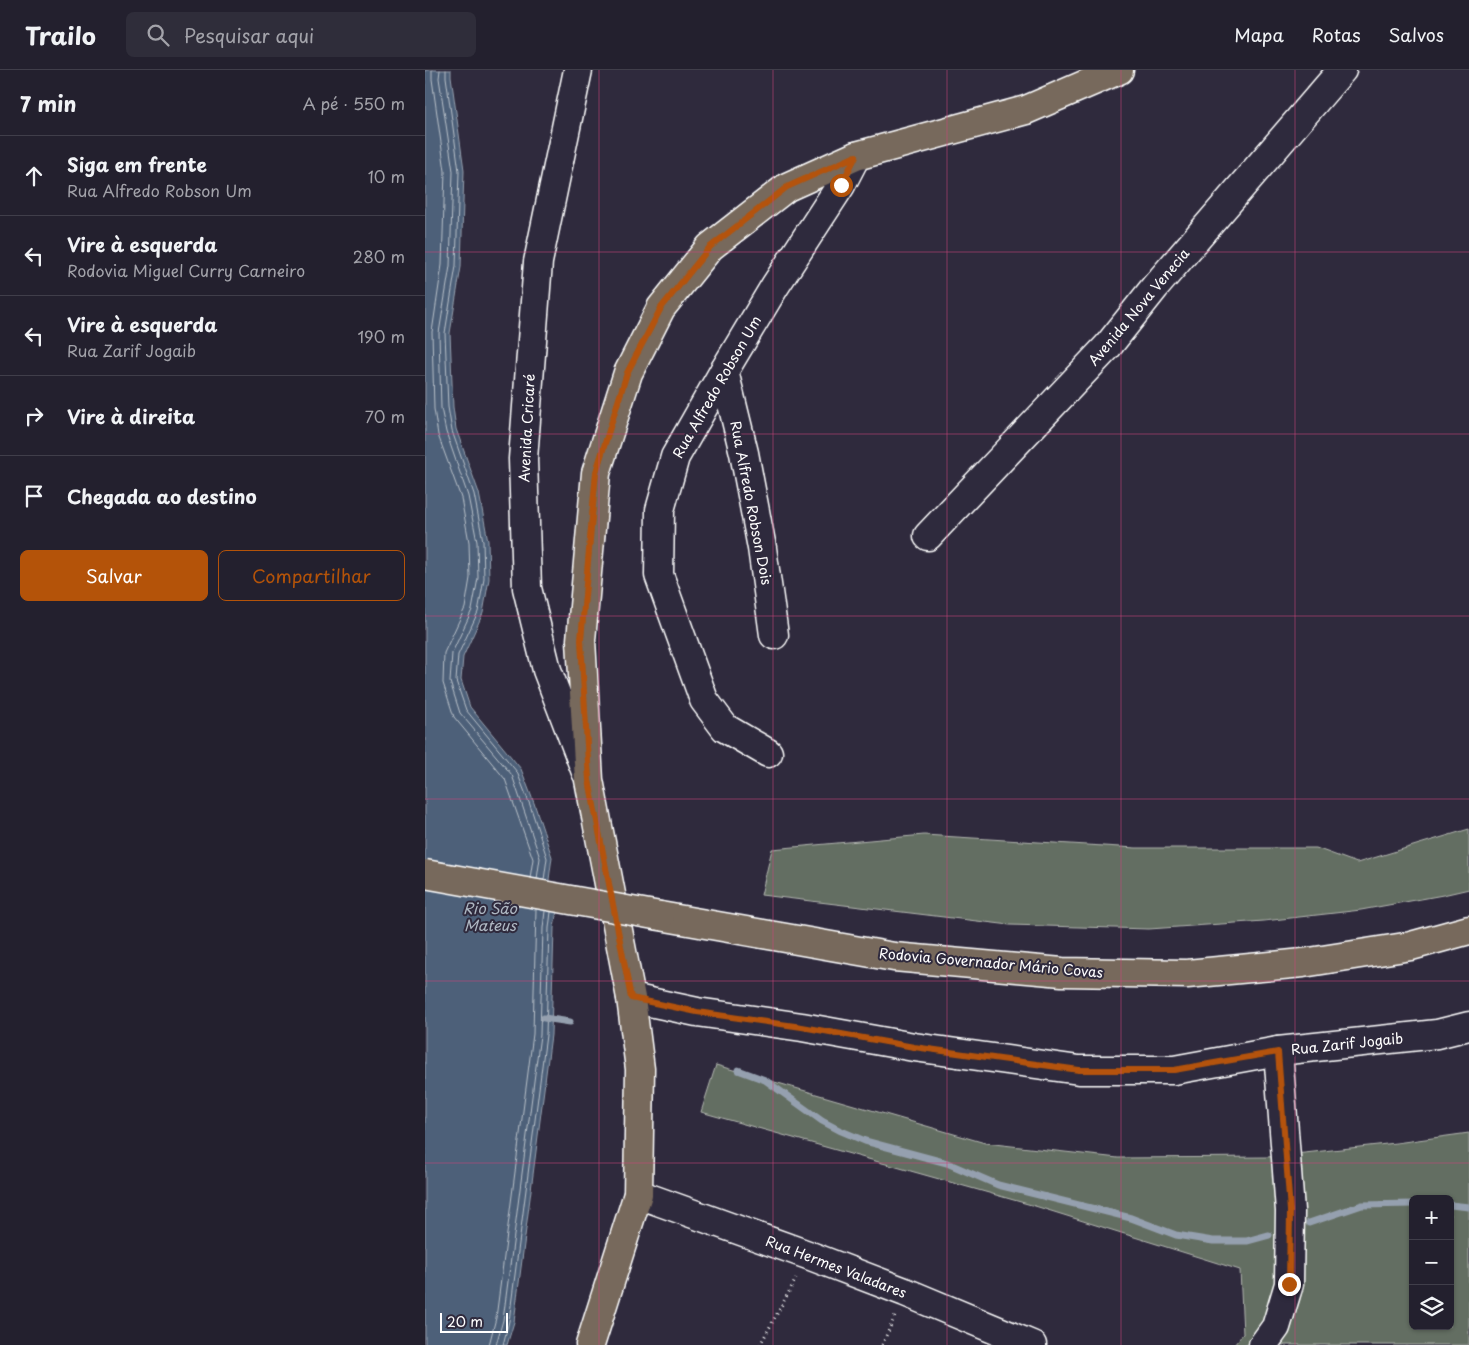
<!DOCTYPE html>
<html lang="pt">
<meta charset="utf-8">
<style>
:root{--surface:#23202e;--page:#2f2d3a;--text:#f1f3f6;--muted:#a3a3aa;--line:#403e4a;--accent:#b45309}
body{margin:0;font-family:"Playpen Sans",sans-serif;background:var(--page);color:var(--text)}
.controls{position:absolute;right:15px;bottom:15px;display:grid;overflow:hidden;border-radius:8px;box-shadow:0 1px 4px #0004}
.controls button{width:45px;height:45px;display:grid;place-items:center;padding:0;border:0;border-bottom:1px solid var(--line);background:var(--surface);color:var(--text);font:25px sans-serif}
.scale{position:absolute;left:15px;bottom:12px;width:68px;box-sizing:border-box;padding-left:5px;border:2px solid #fff;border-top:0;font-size:14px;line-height:18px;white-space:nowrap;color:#fff;-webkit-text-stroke:4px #2f2a3d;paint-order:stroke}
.stop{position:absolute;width:15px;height:15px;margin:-11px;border:4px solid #b45309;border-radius:50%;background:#fff}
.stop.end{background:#b45309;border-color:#fff;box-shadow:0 1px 5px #0008}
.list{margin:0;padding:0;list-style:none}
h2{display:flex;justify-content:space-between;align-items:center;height:65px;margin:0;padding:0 20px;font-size:21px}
h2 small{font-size:16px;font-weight:400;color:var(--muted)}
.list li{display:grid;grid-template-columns:32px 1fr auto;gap:15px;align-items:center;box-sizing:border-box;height:80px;padding:0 20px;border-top:1px solid var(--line)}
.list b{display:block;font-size:19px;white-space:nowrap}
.list p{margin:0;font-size:16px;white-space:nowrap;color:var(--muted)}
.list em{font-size:16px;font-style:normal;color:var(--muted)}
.actions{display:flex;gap:10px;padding:15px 20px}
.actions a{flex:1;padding:11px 0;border:1px solid var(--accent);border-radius:8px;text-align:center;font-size:18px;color:var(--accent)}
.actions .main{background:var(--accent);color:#fff}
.icon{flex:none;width:28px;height:28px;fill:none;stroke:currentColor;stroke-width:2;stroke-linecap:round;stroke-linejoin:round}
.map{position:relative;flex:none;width:1044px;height:1275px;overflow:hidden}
header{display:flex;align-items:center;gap:30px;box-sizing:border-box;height:70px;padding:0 25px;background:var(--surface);border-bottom:1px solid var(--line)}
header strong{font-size:24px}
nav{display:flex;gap:28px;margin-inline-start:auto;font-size:18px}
.search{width:350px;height:45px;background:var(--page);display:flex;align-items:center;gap:12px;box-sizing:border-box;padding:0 18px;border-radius:8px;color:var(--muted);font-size:19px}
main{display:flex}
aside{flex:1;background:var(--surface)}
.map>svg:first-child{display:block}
</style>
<header>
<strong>Trailo</strong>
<div class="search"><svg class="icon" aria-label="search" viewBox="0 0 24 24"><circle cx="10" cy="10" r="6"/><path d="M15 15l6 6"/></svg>Pesquisar aqui</div>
<nav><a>Mapa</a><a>Rotas</a><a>Salvos</a></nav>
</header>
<main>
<aside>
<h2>7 min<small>A pé · 550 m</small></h2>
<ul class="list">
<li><svg class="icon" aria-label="ahead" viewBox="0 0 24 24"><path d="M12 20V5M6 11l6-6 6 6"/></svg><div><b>Siga em frente</b><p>Rua Alfredo Robson Um</p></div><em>10 m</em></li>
<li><svg class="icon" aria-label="left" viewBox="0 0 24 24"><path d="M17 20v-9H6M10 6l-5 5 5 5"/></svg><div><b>Vire à esquerda</b><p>Rodovia Miguel Curry Carneiro</p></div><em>280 m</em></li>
<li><svg class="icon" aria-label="left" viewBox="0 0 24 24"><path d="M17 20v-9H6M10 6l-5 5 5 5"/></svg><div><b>Vire à esquerda</b><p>Rua Zarif Jogaib</p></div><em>190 m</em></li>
<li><svg class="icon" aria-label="right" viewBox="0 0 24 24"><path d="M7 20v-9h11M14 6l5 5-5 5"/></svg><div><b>Vire à direita</b></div><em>70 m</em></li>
<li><svg class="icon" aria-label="arrive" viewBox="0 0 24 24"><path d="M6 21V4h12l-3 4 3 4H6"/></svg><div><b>Chegada ao destino</b></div></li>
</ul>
<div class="actions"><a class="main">Salvar</a><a>Compartilhar</a></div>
</aside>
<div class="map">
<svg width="1044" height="1275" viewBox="0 0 1044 1275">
<rect width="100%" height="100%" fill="#2f2a3d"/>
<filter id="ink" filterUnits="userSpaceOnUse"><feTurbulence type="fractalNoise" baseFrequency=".02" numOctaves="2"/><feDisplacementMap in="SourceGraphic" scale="10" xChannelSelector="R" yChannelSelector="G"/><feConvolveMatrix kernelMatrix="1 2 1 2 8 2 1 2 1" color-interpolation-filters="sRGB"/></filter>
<g filter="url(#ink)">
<!-- green -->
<g fill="#646e62" stroke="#b2b6b0" fill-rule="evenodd">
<polygon points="1044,759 1044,819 1018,825 936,840 839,851 724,859 585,855 336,825 347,779 499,765 711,778 891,778 932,793"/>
<path d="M291,995l269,78 133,15 150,-1 128,-14 73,-10v212h-235l9,-11 -3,-64 -205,-64 -334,-94zM988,1129h37v127h-37z"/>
</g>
<!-- water -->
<polygon fill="#4e6179" stroke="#95a0af" points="0,0 26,0 26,6 39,100 36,197 25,263 28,337 31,359 54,423 63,471 64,509 58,543 38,587 36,610 45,637 96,699 109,733 127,787 123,817 132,840 129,858 126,965 89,1252 82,1275 0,1275"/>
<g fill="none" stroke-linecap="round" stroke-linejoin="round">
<!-- shore -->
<g stroke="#b8c0c9" stroke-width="1">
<polyline points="7,0 7,9 20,101 17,195 7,262 9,339 13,365 36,428 44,472 45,508 40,538 19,583 18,613 29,647 80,709 108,789 105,808"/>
<polyline points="15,0 14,8 28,101 25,196 14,263 16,338 21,362 43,426 52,472 53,508 47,540 27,583 25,612 35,643 87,705 115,788 112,809"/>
<polyline points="21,0 21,7 34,101 31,196 20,263 23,337 27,361 49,424 58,471 59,509 53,542 33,585 31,611 41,640 92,702 105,735 122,788 119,810"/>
<polyline points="64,1275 71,1248 108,964 111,839"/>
<polyline points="71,1275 78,1250 115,965 118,858 120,841"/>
<polyline points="78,1275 84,1251 121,965 124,858 126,842"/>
</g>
<!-- stream -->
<g stroke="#95a0af" stroke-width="7">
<polyline points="119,948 145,952"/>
<polyline points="313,1000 340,1010 397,1051 414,1060 440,1071 522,1093 573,1115 706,1148 751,1165 788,1171 822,1171 844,1165"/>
<polyline points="1025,1135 1044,1137"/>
<polyline points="884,1153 937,1135 988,1134"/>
</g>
<defs>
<g id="minor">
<polyline points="153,0 113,192 98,389 102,518 122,600 161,702"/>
<polyline points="299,301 319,383 337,478 349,565"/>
<polyline points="503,466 683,276 730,217 917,0"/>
<polyline points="343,683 300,658 279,630 234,505 235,440 250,387 299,301 350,216 416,115 431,86"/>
<polyline points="206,928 272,942 377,957 489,977 654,1000 749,1000 853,981 1012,964 1044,956"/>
<polyline points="213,1124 383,1185 480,1222 607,1275"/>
<polyline points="838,1275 851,1257 864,1214 865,1141 853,981"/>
</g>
<polyline id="major" points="165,1275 213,1124 215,999 206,928 164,710 156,570 171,403 203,303 236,238 285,177 362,117 431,86 601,40 694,0"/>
<polyline id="highway" points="235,846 469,887 637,902 762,904 878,893 986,876 1044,860"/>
</defs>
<!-- minor casing -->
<use href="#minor" stroke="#fff" stroke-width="31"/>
<!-- major casing -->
<use href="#major" stroke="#fff" stroke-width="31"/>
<!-- highway casing -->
<use href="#highway" stroke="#fff" stroke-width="31"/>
<!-- path -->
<g stroke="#fff" stroke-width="3" stroke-dasharray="1 4" stroke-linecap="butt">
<polyline points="335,1275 372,1207"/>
<polyline points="457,1275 471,1244"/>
</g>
<!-- minor -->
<use href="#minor" stroke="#2f2a3d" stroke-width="28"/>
<!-- major -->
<use href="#major" stroke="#77695c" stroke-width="28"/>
<!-- highway -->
<use href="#highway" stroke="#77695c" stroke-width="28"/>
<defs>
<polyline id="highway-bridge" points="0,804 235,846"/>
</defs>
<!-- highway-bridge casing -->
<use href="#highway-bridge" stroke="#fff" stroke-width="31" stroke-linecap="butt"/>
<!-- highway-bridge -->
<use href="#highway-bridge" stroke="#77695c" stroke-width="28"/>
</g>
</g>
<g fill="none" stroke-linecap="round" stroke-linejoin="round" filter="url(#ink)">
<!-- route -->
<polyline stroke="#b45309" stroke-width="6" points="416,115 431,86 362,117 285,177 236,238 202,303 171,402 156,570 164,710 206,928 272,942 377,957 489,977 654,1000 749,1000 853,982 865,1141 864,1214"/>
</g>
<!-- grid -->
<path fill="none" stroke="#ce467c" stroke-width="1" stroke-opacity="0.55" d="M174,0v1275M348,0v1275M522,0v1275M696,0v1275M870,0v1275M0,182h1044M0,364h1044M0,546h1044M0,729h1044M0,911h1044M0,1093h1044"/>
<g text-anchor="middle" stroke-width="4" stroke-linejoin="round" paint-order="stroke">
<!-- street labels -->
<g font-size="14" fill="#fff" stroke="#2f2a3d">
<text transform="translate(714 237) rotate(-50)" y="5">Avenida Nova Venecia</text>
<text transform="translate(292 317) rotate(-60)" y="5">Rua Alfredo Robson Um</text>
<text transform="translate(102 358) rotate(-87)" y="5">Avenida Cricaré</text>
<text transform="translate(326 433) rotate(79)" y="5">Rua Alfredo Robson Dois</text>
<text transform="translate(566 893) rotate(5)" y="5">Rodovia Governador Mário Covas</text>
<text transform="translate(922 974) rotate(-6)" y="5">Rua Zarif Jogaib</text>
<text transform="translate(411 1197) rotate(21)" y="5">Rua Hermes Valadares</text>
</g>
<!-- water labels -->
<g font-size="15" font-style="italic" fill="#afb8c3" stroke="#2f2a3d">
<text x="65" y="844">Rio São<tspan x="65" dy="17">Mateus</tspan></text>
</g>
</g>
</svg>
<div class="controls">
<button>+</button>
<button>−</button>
<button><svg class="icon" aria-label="layers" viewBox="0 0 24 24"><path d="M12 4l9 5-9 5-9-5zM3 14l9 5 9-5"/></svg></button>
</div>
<div class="scale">20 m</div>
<div class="stop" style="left:416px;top:115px"></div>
<div class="stop end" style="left:864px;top:1214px"></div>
</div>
</main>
